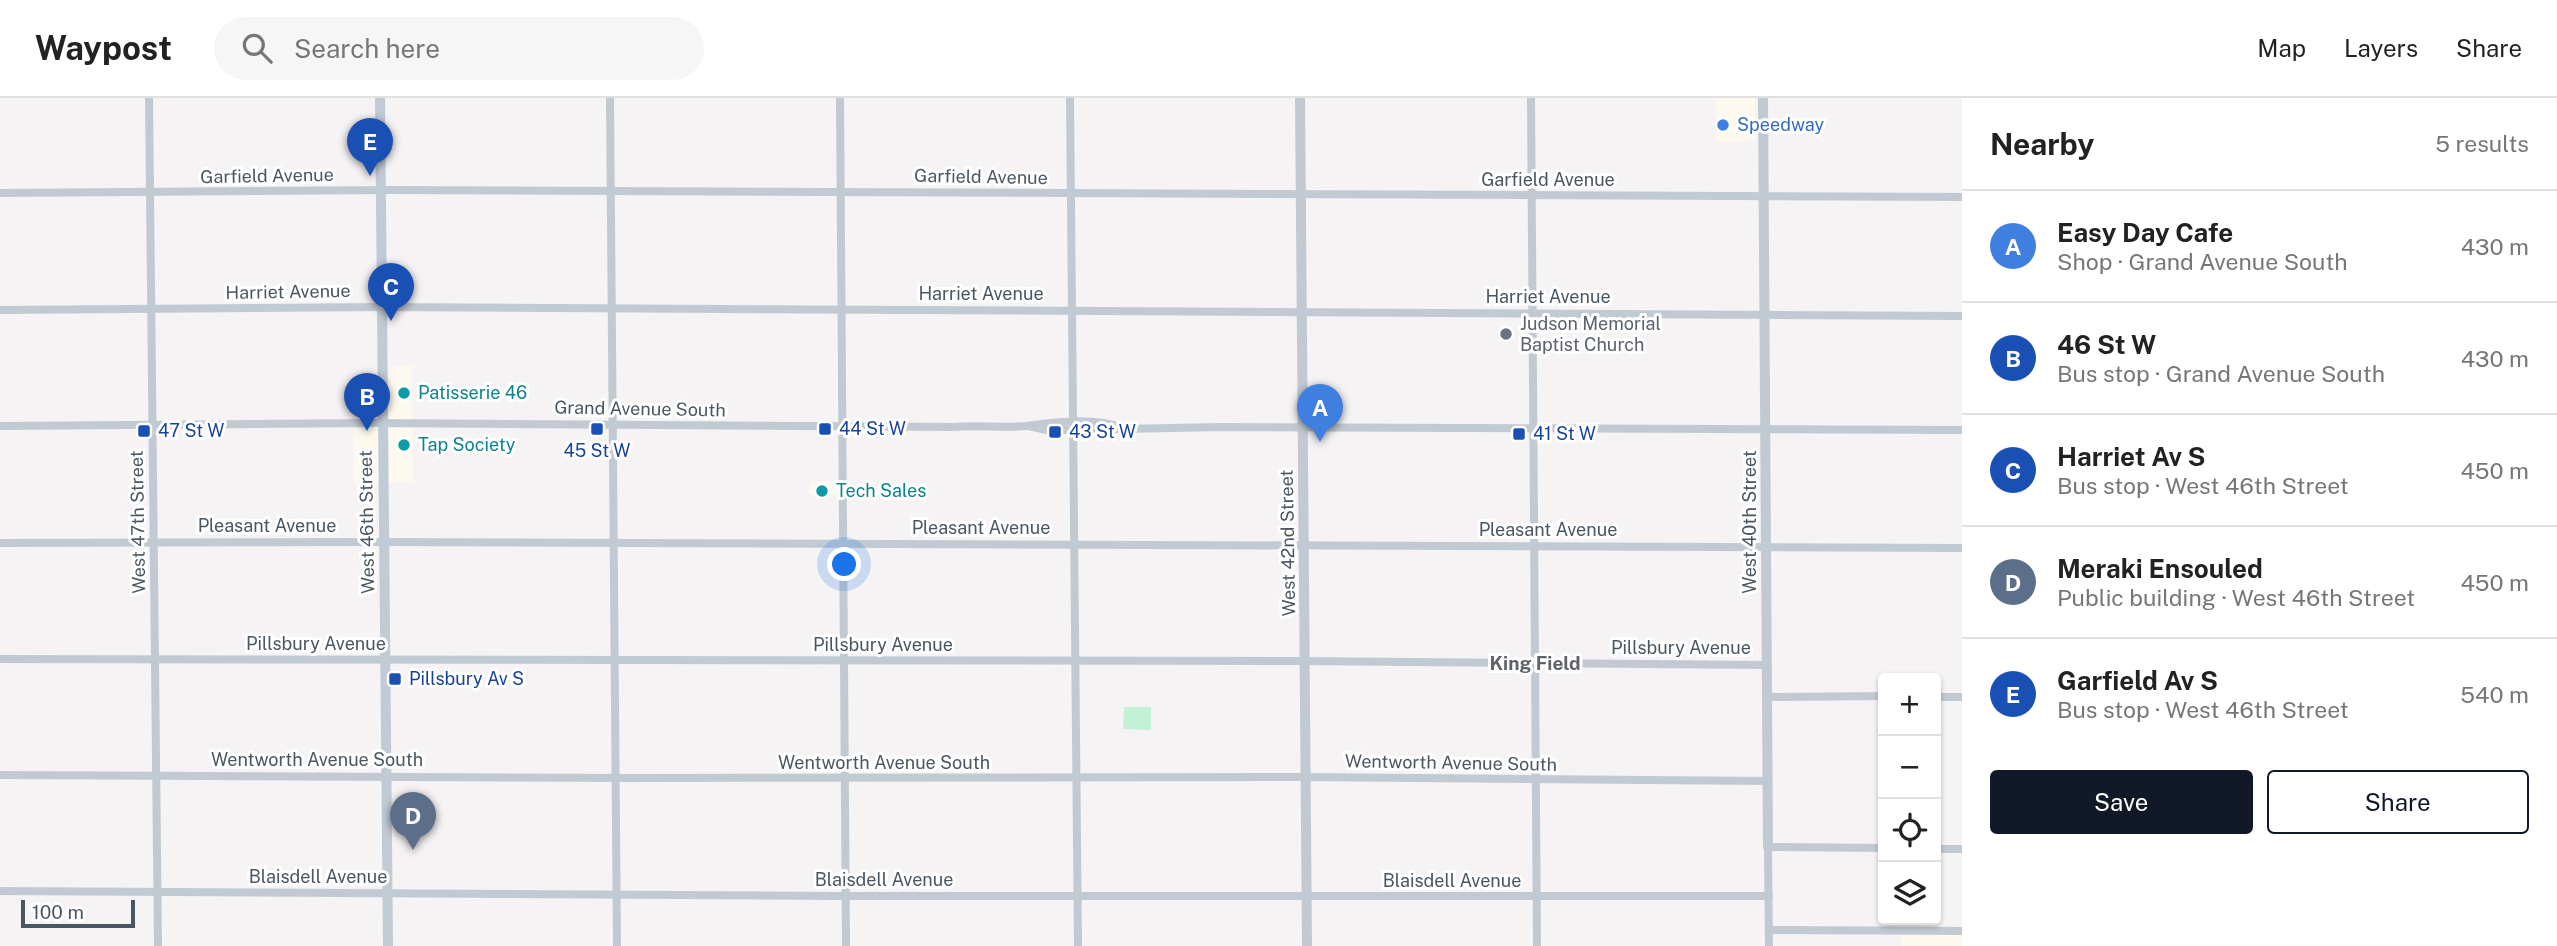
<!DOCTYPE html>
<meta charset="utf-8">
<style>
:root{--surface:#fff;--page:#f6f6f6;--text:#222;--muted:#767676;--line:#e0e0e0;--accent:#111827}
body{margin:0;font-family:"Public Sans",sans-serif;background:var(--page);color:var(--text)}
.controls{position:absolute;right:21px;bottom:21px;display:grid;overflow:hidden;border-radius:7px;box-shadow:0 2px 5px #0004}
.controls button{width:63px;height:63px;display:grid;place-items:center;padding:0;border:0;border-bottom:2px solid var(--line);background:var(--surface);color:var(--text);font:35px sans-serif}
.scale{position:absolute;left:21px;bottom:18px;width:114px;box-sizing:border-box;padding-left:7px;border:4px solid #4a5661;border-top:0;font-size:19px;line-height:24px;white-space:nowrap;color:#4a5661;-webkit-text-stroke:5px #fff;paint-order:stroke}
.you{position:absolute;left:845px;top:467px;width:24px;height:24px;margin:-18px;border:5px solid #fff;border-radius:50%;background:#1a73e8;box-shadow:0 0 0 10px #1a73e833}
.badge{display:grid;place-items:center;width:46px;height:46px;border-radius:50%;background:var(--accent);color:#fff;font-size:23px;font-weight:700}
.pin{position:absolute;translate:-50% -58px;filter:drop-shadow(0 2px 4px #0008)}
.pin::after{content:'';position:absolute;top:37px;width:24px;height:21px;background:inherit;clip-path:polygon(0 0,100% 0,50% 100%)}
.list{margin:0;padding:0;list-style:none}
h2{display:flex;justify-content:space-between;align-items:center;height:91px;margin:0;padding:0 28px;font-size:30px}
h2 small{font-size:23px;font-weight:400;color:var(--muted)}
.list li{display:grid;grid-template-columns:46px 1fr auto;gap:21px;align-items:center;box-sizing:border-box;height:112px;padding:0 28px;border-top:2px solid var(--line)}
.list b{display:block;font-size:26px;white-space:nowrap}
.list p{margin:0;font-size:23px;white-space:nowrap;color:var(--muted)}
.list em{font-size:23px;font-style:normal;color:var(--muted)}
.actions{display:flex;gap:14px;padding:21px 28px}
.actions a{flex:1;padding:16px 0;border:2px solid var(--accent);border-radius:7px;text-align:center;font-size:24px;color:var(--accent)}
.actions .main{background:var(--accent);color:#fff}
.icon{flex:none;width:38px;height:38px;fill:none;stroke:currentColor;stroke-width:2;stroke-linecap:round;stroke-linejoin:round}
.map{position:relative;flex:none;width:1962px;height:848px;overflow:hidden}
header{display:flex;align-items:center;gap:42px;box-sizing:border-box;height:98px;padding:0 35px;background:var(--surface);border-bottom:2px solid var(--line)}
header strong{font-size:33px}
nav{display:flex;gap:38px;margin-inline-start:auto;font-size:24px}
.search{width:490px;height:63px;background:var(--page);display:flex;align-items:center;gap:18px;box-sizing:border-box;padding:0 24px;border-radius:38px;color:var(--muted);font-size:26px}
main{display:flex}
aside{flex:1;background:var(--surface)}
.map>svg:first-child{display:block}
</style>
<header>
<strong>Waypost</strong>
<div class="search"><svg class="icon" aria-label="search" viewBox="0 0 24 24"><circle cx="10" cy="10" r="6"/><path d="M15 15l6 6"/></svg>Search here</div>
<nav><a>Map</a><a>Layers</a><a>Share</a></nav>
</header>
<main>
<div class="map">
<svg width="1962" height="848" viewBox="0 0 1962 848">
<rect width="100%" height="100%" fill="#f5f3f3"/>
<!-- commercial -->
<g fill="#fdf9ef">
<polygon points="1716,0 1755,0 1756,43 1716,44"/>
<polygon points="412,268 413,384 354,386 353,331 388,327 390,269"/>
<rect x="810" y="383" width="28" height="13"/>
<rect x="1901" y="837" width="61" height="11"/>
</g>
<!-- green -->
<polygon fill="#c3f1d5" points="1124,609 1151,609 1151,632 1123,631"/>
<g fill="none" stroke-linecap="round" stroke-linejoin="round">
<!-- minor -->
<g stroke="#c1cad2" stroke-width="8">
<polyline points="149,0 158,848"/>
<polyline points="610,0 617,848"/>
<polyline points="840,0 846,848"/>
<polyline points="1070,0 1078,848"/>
<polyline points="1531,0 1537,848"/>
<polyline points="0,95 390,92 1962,99"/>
<polyline points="0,212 382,209 1962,218"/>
<path d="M0,328l370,-3 584,4c24,-2 48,1 71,-1 30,-4 69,-9 98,2"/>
<polyline points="1028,328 1047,332 1073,332 1221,329 1962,332"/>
<polyline points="0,445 384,444 1962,450"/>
<polyline points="0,561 1296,563 1767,567"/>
<polyline points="1767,599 1883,598"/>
<polyline points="1936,599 1962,599"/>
<polyline points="0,677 627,680 1304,679 1768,683"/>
<polyline points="1936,751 1962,751"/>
<polyline points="0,793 836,798 1769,798"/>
<polyline points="1769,832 1962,833"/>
<polyline points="1769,848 1768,749 1883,750"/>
</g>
<!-- tertiary -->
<g stroke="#c1cad2" stroke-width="10">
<polyline points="1300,0 1307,848"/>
<polyline points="1763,0 1768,749"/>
</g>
<!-- secondary -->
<polyline stroke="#c1cbd6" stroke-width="10" points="380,0 388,848"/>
</g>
<!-- markers -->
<circle fill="#3f7fe0" stroke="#fff" stroke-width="2.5" cx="1723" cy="27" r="7"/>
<circle fill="#6b7280" stroke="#fff" stroke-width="2.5" cx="1506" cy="236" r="7"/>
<g fill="#0f9aa8" stroke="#fff" stroke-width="2.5">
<circle cx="404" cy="295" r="7"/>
<circle cx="404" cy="347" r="7"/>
<circle cx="822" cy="393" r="7"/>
</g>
<g fill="#1a4fb4" stroke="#fff" stroke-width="2.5">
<rect x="590" y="324" width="14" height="14" rx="3.5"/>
<rect x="818" y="324" width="14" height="14" rx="3.5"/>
<rect x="137" y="326" width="14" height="14" rx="3.5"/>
<rect x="1048" y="327" width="14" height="14" rx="3.5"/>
<rect x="1512" y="329" width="14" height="14" rx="3.5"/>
<rect x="388" y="574" width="14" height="14" rx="3.5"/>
</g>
<g text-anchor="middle" stroke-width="6" stroke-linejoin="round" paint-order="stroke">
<!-- shop labels -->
<g font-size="18" fill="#366cbe" stroke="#fff" text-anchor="start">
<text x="1737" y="33">Speedway</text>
</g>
<!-- street labels -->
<g font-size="18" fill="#4a5661" stroke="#fff">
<text transform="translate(267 78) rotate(-1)" y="6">Garfield Avenue</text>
<text transform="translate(981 79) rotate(1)" y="6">Garfield Avenue</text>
<text x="1548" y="88">Garfield Avenue</text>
<text transform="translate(288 194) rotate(-1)" y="6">Harriet Avenue</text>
<text x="981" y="202">Harriet Avenue</text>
<text x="1548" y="205">Harriet Avenue</text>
<text transform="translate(640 311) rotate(1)" y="6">Grand Avenue South</text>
<text transform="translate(138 424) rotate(-91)" y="6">West 47th Street</text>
<text transform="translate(367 424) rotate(-91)" y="6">West 46th Street</text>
<text transform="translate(1750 424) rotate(-90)" y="6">West 40th Street</text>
<text x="267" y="434">Pleasant Avenue</text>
<text x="981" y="436">Pleasant Avenue</text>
<text x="1548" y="438">Pleasant Avenue</text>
<text transform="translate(1288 445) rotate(-91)" y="6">West 42nd Street</text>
<text x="316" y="552">Pillsbury Avenue</text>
<text x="883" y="553">Pillsbury Avenue</text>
<text x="1681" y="556">Pillsbury Avenue</text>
<text x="317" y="668">Wentworth Avenue South</text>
<text x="884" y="671">Wentworth Avenue South</text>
<text transform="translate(1451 665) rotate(1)" y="6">Wentworth Avenue South</text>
<text x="318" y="785">Blaisdell Avenue</text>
<text x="884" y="788">Blaisdell Avenue</text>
<text x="1452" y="789">Blaisdell Avenue</text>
</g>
<!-- worship labels -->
<g font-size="18" fill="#5b616d" stroke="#fff" text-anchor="start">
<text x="1520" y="232">Judson Memorial<tspan x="1520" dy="21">Baptist Church</tspan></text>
</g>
<!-- culture labels -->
<g font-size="18" fill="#0d838f" stroke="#fff" text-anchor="start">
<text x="418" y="301">Patisserie 46</text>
<text x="418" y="353">Tap Society</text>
<text x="836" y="399">Tech Sales</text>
</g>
<!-- transit labels -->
<g font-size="18" fill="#164399" stroke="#fff" text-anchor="start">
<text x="839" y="337">44 St W</text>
<text x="158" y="339">47 St W</text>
<text x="1069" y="340">43 St W</text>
<text x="1533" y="342">41 St W</text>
<text x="597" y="359" text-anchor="middle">45 St W</text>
<text x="409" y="587">Pillsbury Av S</text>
</g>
<!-- neighbourhood labels -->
<g font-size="19" font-weight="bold" fill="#5f6368" stroke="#fff">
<text x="1535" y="572">King Field</text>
</g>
</g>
</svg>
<div class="controls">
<button>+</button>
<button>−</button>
<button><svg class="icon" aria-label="locate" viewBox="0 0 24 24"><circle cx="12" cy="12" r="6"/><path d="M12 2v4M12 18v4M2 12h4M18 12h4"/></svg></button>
<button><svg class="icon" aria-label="layers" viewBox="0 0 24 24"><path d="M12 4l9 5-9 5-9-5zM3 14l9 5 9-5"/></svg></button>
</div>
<div class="scale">100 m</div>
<div class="you"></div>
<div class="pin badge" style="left:1320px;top:344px;background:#3f7fe0">A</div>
<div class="pin badge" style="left:367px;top:333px;background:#1a4fb4">B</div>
<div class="pin badge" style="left:391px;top:223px;background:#1a4fb4">C</div>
<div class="pin badge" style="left:413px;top:752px;background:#5c6f8a">D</div>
<div class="pin badge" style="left:370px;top:78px;background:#1a4fb4">E</div>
</div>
<aside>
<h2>Nearby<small>5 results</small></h2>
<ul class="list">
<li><span class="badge" style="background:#3f7fe0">A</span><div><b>Easy Day Cafe</b><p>Shop · Grand Avenue South</p></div><em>430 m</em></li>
<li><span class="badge" style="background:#1a4fb4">B</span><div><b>46 St W</b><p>Bus stop · Grand Avenue South</p></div><em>430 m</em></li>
<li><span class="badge" style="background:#1a4fb4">C</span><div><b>Harriet Av S</b><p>Bus stop · West 46th Street</p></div><em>450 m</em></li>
<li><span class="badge" style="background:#5c6f8a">D</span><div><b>Meraki Ensouled</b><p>Public building · West 46th Street</p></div><em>450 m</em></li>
<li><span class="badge" style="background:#1a4fb4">E</span><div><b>Garfield Av S</b><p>Bus stop · West 46th Street</p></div><em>540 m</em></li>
</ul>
<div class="actions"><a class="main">Save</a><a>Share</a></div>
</aside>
</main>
